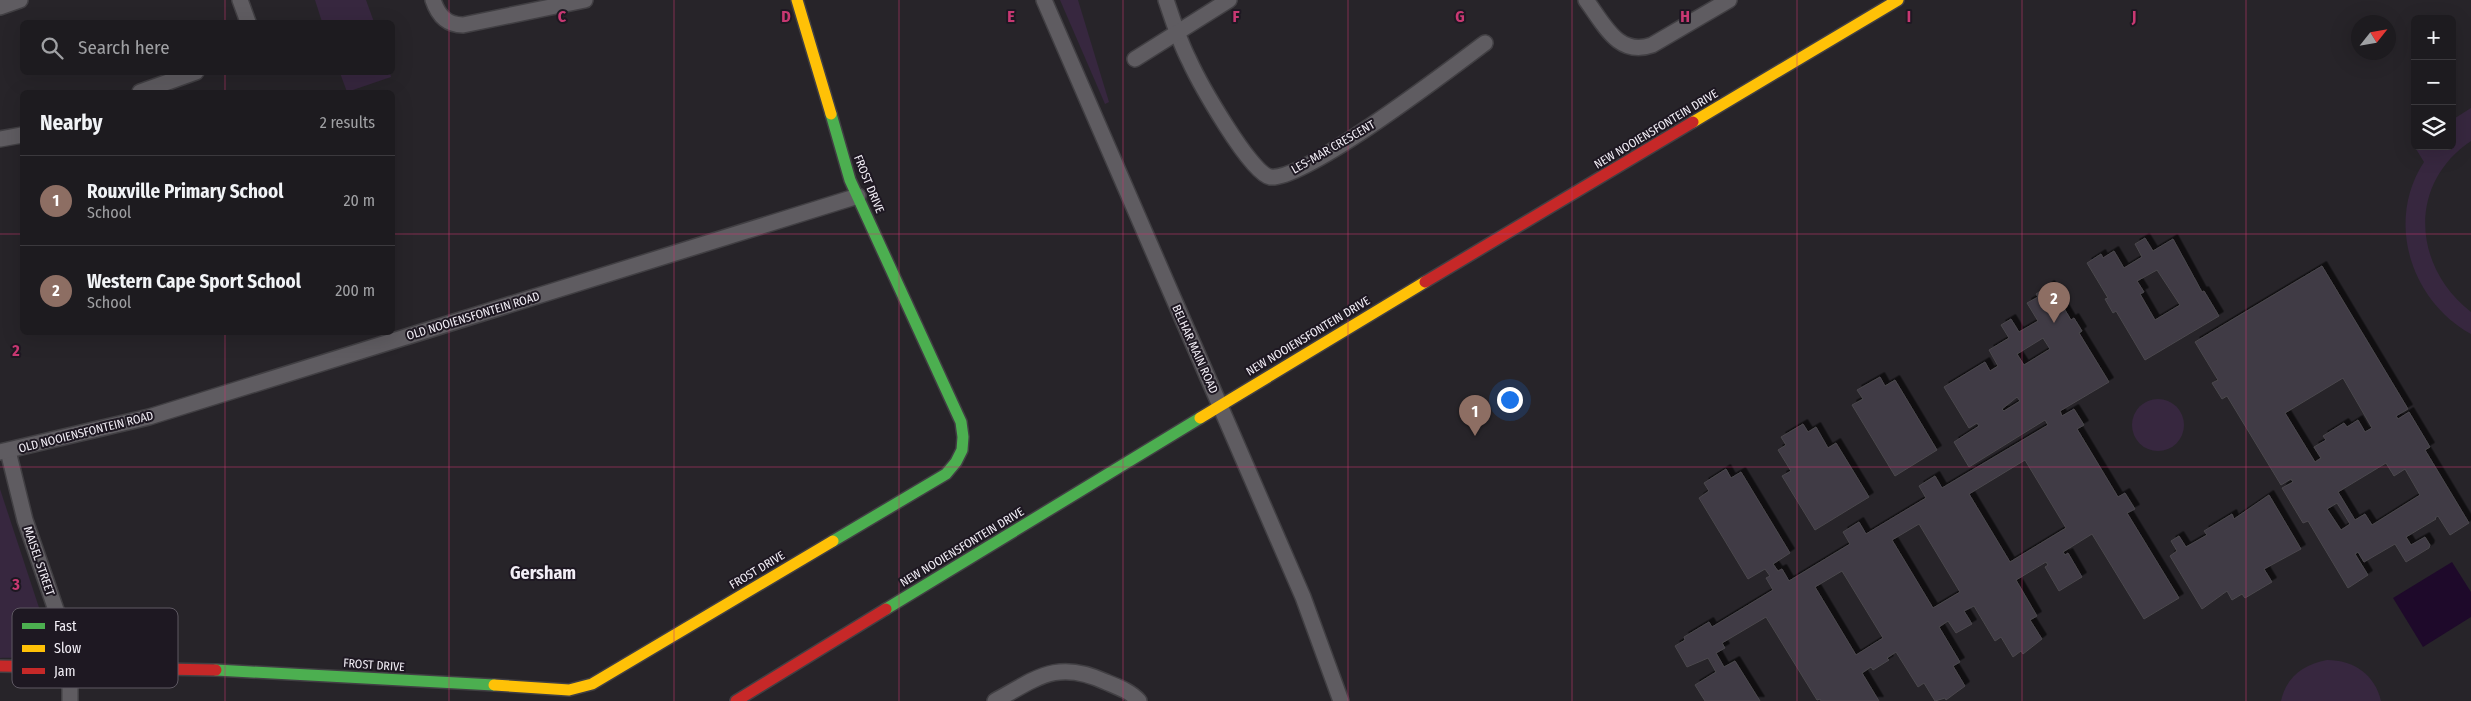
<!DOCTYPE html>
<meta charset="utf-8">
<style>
:root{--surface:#1d1b1f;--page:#252428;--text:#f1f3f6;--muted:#a0a1a4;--line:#3b393d;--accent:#aba7ae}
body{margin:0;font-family:"Fira Sans Condensed",sans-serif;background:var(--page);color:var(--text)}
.controls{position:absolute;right:15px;top:15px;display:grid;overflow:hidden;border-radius:8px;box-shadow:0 5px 20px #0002}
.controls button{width:45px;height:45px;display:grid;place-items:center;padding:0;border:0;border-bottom:1px solid var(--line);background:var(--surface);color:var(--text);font:25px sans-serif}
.compass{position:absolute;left:2351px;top:15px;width:45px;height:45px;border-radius:50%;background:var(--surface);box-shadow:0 5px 20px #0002;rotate:59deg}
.you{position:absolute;left:1509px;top:399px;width:18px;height:18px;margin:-12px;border:4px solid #fff;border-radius:50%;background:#1a73e8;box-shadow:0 0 0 8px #1a73e833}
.badge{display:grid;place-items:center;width:32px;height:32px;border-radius:50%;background:var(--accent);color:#fff;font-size:16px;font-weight:700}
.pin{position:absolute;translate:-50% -41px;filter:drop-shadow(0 1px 2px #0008)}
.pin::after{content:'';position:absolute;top:26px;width:18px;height:15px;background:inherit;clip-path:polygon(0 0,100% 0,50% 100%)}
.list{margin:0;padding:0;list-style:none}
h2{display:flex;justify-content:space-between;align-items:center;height:65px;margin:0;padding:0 20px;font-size:21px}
h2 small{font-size:16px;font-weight:400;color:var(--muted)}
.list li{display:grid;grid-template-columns:32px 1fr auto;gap:15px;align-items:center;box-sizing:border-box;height:90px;padding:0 20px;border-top:1px solid var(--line)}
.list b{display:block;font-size:19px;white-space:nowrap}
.list p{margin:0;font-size:16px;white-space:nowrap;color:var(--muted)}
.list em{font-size:16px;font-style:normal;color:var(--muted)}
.icon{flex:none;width:28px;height:28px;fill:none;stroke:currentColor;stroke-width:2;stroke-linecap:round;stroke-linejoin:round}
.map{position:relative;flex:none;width:2471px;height:701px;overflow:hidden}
.search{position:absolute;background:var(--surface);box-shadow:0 5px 20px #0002;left:20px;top:20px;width:375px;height:55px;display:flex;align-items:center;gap:12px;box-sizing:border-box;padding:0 18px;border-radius:8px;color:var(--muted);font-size:19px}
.panel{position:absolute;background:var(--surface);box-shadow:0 5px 20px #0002;left:20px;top:90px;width:375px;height:245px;border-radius:8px}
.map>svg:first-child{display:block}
</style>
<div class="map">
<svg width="2471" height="701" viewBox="0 0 2471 701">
<defs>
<filter id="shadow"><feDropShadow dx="4.5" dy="-4.5" stdDeviation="0" flood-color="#0009"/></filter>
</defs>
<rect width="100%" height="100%" fill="#272429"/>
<!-- green -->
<g fill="#37273f">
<polygon points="315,0 366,0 374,22 322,22"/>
<polygon points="1060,0 1078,0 1109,102 1105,104"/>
<polygon points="340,73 390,73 391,77 347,92"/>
<path d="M2471,108v33c-64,43 -58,126 0,171v22c-60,-33 -86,-113 -47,-172l-11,-18 2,-2v4h37v-26z"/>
<circle cx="2158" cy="425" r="26"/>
<path d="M0,489l49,149c-3,22 -32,19 -49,20z"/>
<path d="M2327,660c27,0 48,15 54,41h-100c5,-24 23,-37 46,-41z"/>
</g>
<!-- water -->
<polygon fill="#1e092a" points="2452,562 2471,592 2471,617 2423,647 2393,598"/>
<!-- building -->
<g fill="#3f3a44" stroke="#4b484d" fill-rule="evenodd" filter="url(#shadow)">
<path d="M2145,238l8,13 20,-12 29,53 2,-1 15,25 -74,44 -29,-49 -3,2 -8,-14 3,-1 -21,-35 14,-9 2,4 11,-7 10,17 18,-11 -7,-13zM2157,270l23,35 -25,15 -15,-26 4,-2 -7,-11z"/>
<path d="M2322,266l86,143 -12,7 2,3 11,-7 21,35 -5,3 44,73 -19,12 -12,-19 -3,2 1,1 -30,18 5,8 14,-8 5,8 -1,3 -23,14 -11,-18 -31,18 -6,-10 -3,2 13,21 -20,13 -40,-67 -5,2 -21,-35 11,-6 -2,-3 -10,6 -54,-89 -5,3 -10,-16 6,-3 -23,-38zM2343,378l29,50 -7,4 -7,-12 -11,7 -3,-4 -21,13 3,4 -12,7 7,11 -6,4 -30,-49zM2386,463l8,13 11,-7 15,26 -48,30 -7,-11 -10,6 -17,-28zM2337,503l13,21 -9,6 -14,-21z"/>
<path d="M2050,285l21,35 3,-2 8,13 -3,2 30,49 -49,29 2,5 12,-7 10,16 -7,4 41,68 7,-4 10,16 -8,4 52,85 -35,21 -52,-85 -29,18 2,3 3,-2 14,24 -23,14 -14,-24 3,-2 -2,-3 -30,18 21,36 -7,4 12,19 -19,15 -2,-3 -8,6 -12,-20 -6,4 -21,-35 -10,5 8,13 -16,9 -8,-12 -9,6 21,35 -7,4 12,20 -19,14 -1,-2 -10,3 -11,-18 -6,4 -22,-35 -9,6 2,2 -16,10 -2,-3 -9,6 17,28h-58l-1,-2 -3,1 -51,-83 -44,26 3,5 -9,5 8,14 11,-6 25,40h-55l-10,-16 21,-13 -8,-14 -21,9 -12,-21 10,-6 -1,-3 25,-15 3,5 61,-37 -7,-12 4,-2 -5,-7 -17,10 -49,-81 10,-7 -5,-8 22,-14 5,9 10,-6 49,81 -17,11 5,7 4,-2 7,12 61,-37 -7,-12 16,-10 7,12 60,-36 -7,-12 16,-10 7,12 106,-63 -3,-5 -76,47 -15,-25 25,-16 -2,-3 -8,5 -25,-41 41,-25 5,9 8,-5 -9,-16 20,-12 -8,-13 10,-6 8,13 19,-11 -11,-18 11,-6 -2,-3zM2043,338l7,11 -26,16 -7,-11zM2017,397l3,4 -16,10 -2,-2zM2025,460l41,68 -56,34 -41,-68zM1919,524l41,68 -27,16 -41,-68zM1842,571l41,67 -27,17 -41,-68z"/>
<polygon points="1880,377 1885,386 1895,380 1937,450 1895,476 1852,405 1863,399 1857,390"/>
<polygon points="1803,424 1808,432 1816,427 1828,448 1836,443 1869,497 1815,530 1782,476 1791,471 1778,450 1786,445 1781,437"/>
<polygon points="2269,495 2301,549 2264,569 2272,582 2245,598 2242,594 2232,600 2227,591 2202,609 2170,556 2177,551 2171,541 2179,536 2186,547 2207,535 2204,531 2232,514 2234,519"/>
</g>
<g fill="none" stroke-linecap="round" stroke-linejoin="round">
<defs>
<g id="street">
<polyline points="240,0 248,22"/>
<path d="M433,0c5,15 13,25 30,25l122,-25"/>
<polyline points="1044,0 1303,597 1341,701"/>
<path d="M1166,0c7,20 13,41 23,60 10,22 61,113 81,117 33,5 183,-110 215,-134"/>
<path d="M1586,0c18,24 32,57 66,45l77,-45"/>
<polyline points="0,7 20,0"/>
<polyline points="1135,59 1229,0"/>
<polyline points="140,92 196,72"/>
<polyline points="0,139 22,135"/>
<polyline points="8,451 25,520 65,636 70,666 70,701"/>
<polyline points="0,452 149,417 858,196"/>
<path d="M995,701c42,-23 62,-42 111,-19 12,5 24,9 33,19"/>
</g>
<g id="fast">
<polyline points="831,114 850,180 961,422 963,437 962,450 956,462 946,474 833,541"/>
<polyline points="886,609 1200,418"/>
<polyline points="216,670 494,685"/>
</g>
<g id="slow">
<polyline points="797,0 831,114"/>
<polyline points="1693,122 1898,0"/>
<polyline points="1200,418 1425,282"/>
<polyline points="494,685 569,690 592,684 833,541"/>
</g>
<g id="jam">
<polyline points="1425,282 1693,122"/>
<polyline points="0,666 216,670"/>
<polyline points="736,701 886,609"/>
</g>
</defs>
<!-- street casing -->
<use href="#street" stroke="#413f43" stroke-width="18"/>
<!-- fast casing -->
<use href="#fast" stroke="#413f43" stroke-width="14"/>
<!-- slow casing -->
<use href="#slow" stroke="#413f43" stroke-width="14"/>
<!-- jam casing -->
<use href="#jam" stroke="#413f43" stroke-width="14"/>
<!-- street -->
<use href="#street" stroke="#5f5c61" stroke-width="15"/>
<!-- fast -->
<use href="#fast" stroke="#4caf50" stroke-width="11"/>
<!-- slow -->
<use href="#slow" stroke="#ffc107" stroke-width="11"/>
<!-- jam -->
<use href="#jam" stroke="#c62828" stroke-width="11"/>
</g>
<!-- grid -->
<path fill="none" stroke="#c93872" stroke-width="1" stroke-opacity="0.55" d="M225,0v22M449,0v701M674,0v701M899,0v701M1123,0v701M1348,0v701M1572,0v701M1797,0v701M2022,0v701M2246,0v701M225,72v20M0,234h22M392,234h2079M225,332v369M0,467h2471"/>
<g text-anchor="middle" stroke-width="4" stroke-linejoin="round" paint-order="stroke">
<!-- street labels -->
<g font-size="12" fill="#f2eef6" stroke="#1e1822">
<text transform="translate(1656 129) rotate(-31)" y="4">NEW NOOIENSFONTEIN DRIVE</text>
<text transform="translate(1333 147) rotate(-30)" y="4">LES-MAR CRESCENT</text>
<text transform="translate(869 184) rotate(68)" y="4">FROST DRIVE</text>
<text transform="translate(473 316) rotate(-17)" y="4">OLD NOOIENSFONTEIN ROAD</text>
<text transform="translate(1308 336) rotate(-31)" y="4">NEW NOOIENSFONTEIN DRIVE</text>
<text transform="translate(1195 349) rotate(66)" y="4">BELHAR MAIN ROAD</text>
<text transform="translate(86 432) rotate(-14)" y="4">OLD NOOIENSFONTEIN ROAD</text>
<text transform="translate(962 547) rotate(-31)" y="4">NEW NOOIENSFONTEIN DRIVE</text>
<text transform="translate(39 561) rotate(71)" y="4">MAISEL STREET</text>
<text transform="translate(757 570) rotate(-31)" y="4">FROST DRIVE</text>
<text transform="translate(374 665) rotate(4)" y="4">FROST DRIVE</text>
</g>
<!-- district labels -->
<g font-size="18" font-weight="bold" fill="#f2eef6" stroke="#1e1822">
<text x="543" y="579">Gersham</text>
</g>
</g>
<!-- legend -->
<rect x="12" y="608" width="166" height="80" rx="8" fill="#1e1822" stroke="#5e5862" stroke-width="1"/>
<rect x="22" y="623" width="23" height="6" fill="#4caf50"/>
<rect x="22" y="645" width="23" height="7" fill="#ffc107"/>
<rect x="22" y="668" width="23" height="6" fill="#c62828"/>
<g font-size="14" fill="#f2eef6">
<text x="54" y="631">Fast</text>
<text x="54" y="653">Slow</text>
<text x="54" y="676">Jam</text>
</g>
<g font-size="16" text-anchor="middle" font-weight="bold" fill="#c93872" stroke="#1e1822" stroke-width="4" stroke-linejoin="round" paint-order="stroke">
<text x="562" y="22">C</text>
<text x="786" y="22">D</text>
<text x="1011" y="22">E</text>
<text x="1236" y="22">F</text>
<text x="1460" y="22">G</text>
<text x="1685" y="22">H</text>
<text x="1909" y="22">I</text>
<text x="2134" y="22">J</text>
<text x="16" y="356">2</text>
<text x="16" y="590">3</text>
</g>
</svg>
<div class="controls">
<button>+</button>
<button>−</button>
<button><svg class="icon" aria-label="layers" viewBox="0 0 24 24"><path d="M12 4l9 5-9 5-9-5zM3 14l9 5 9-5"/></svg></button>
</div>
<svg class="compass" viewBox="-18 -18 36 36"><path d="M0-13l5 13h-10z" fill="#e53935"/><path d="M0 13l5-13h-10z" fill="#a0a1a4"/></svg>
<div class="you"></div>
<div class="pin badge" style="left:1475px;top:436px;background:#8d6e63">1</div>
<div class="pin badge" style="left:2054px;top:323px;background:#8d6e63">2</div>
<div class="search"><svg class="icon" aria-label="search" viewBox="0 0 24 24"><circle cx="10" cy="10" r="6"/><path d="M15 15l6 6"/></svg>Search here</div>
<section class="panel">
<h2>Nearby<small>2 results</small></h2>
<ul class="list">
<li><span class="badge" style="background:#8d6e63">1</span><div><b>Rouxville Primary School</b><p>School</p></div><em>20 m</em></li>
<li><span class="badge" style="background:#8d6e63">2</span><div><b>Western Cape Sport School</b><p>School</p></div><em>200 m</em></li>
</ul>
</section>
</div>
